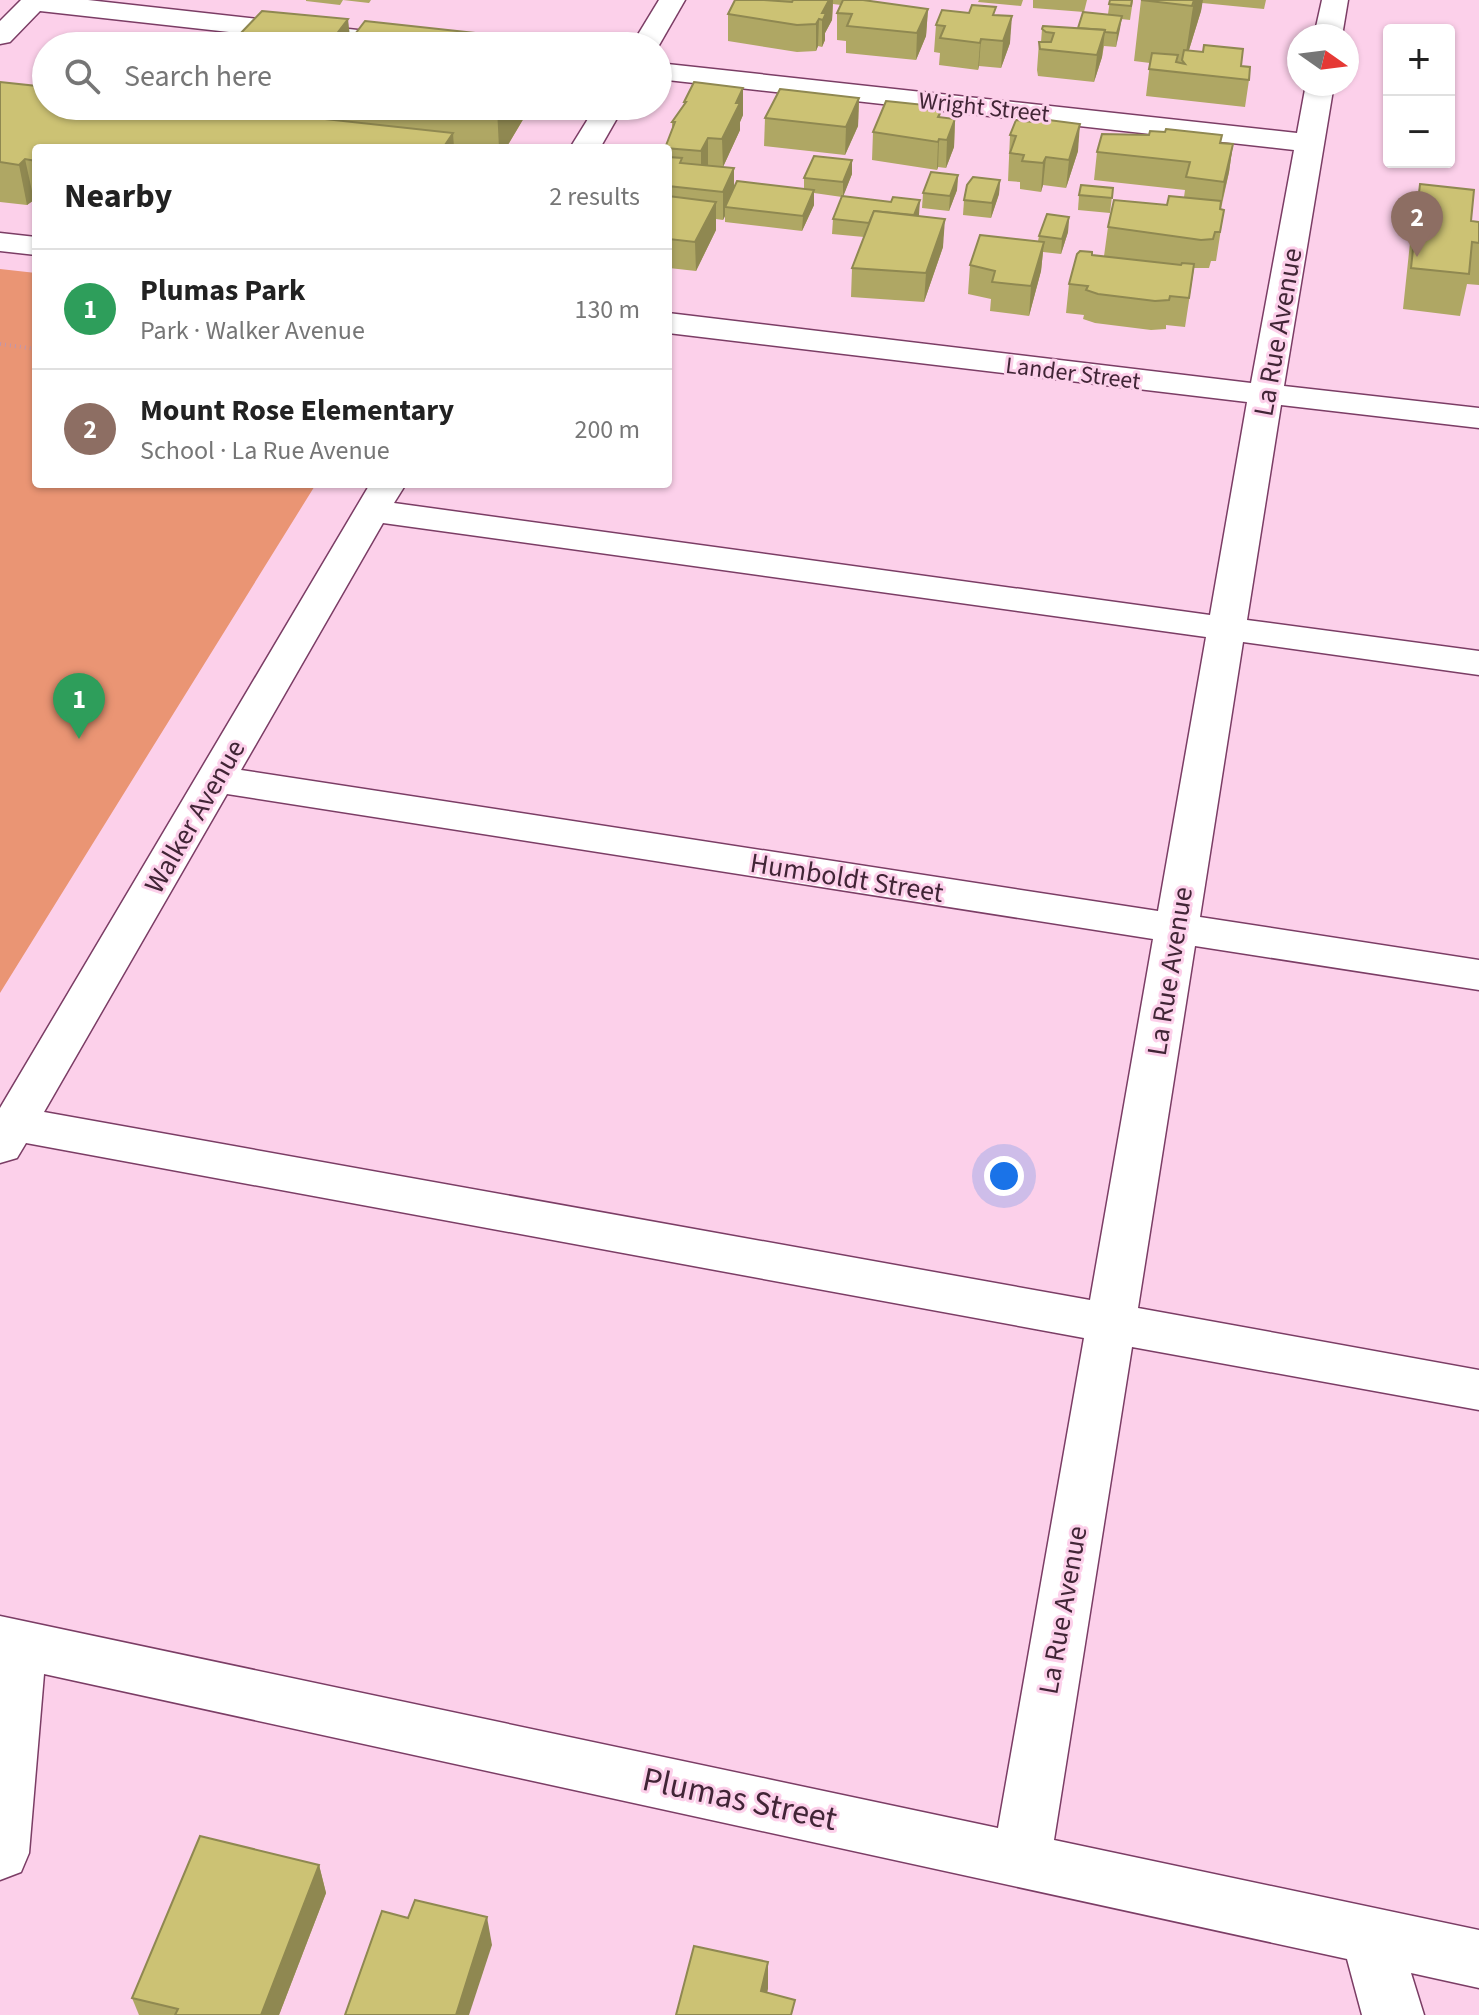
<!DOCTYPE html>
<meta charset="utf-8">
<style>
:root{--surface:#fff;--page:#f2f2f2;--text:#222;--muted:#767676;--line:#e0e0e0;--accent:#db2777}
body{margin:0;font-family:"Source Sans 3",sans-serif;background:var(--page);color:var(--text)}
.controls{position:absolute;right:24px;top:24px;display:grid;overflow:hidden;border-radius:8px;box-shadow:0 2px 6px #0004}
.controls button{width:72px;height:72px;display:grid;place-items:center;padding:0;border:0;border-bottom:2px solid var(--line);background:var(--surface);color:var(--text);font:40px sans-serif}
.compass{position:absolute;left:1287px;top:24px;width:72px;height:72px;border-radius:50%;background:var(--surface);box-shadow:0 2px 6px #0004;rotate:104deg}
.you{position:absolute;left:1004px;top:1176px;width:28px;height:28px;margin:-20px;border:6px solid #fff;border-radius:50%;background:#1a73e8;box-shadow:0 0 0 12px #1a73e833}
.badge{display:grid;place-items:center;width:52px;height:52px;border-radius:50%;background:var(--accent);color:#fff;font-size:26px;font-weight:700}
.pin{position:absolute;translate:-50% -66px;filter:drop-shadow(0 2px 4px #0008)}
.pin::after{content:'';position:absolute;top:42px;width:28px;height:24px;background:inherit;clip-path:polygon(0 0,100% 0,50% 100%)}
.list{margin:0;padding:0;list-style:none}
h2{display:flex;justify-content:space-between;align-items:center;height:104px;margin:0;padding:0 32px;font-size:34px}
h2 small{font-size:26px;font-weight:400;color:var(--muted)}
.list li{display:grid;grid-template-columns:52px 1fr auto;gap:24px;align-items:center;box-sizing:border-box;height:120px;padding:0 32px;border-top:2px solid var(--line)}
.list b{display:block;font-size:30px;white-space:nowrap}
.list p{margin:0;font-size:26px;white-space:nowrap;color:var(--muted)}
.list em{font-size:26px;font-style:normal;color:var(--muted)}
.icon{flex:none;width:44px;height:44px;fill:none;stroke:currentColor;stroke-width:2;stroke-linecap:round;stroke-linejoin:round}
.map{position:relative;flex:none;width:1479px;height:2015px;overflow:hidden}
.search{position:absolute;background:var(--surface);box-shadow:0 2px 6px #0004;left:32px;top:32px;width:640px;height:88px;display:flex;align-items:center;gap:20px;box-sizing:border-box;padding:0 28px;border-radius:44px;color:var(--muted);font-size:30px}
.panel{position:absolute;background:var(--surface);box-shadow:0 2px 6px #0004;left:32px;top:144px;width:640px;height:344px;border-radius:8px}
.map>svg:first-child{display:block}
</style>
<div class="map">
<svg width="1479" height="2015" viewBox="0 0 1479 2015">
<rect width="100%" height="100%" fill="#fcd0ea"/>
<!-- green -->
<polygon fill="#ea9574" points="0,269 36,273 36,484 316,484 0,993"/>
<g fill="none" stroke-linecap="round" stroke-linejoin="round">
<defs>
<g id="minor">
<polygon points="21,0 88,0 430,38 440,40 444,46 355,46 40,11 10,42 0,44 0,21"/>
<polygon points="659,0 685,0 658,47 631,46"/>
<polygon points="1322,0 1348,0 1342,36 1314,36"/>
<path d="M658,63l639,70 9,-49h28l-50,302 195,22v20l-198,-23 -34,215 232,31v24l-236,-33 -43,275 279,43v30l-284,-44 -57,362 341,62v40l-347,-63 -78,493 425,90v58l-68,-15 13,42h-62l-15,-56 -1303,-285 -15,179 -8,19 -21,8v-264l998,212 86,-490 -1058,-195 -9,15 -17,5v-55l370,-624h32l2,3 -10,16 816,112 37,-213 -579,-69v-20l583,70 43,-233 -636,-71zM383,523l823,114 -48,274 -917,-141zM227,794l926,145 -63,361 -1046,-188z"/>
<polygon points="596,106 624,106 600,148 570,148"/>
<polygon points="0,233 36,237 36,255 0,251"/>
</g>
</defs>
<!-- minor casing -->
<use href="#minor" stroke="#7b3d65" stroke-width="3"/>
<!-- path -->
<polyline stroke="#be97ae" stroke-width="4" stroke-dasharray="1 4" stroke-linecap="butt" points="0,344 36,349"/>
<!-- minor -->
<use href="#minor" fill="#fff" fill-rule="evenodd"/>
</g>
<!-- wall -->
<g fill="#afa764">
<polygon points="306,0 371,0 369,3 343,0 340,5 306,1"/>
<polygon points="735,0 863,0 928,9 926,36 916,60 846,53 846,41 837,40 837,13 841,5 833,4 832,20 825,33 825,40 822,47 818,46 816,51 797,52 728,41 728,14"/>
<polygon points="979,0 1023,0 1021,6 978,2"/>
<polygon points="1033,0 1087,0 1084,12 1033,8"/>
<polygon points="1110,0 1133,0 1130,20 1121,19 1116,47 1104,46 1102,57 1094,82 1038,76 1037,70 1039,42 1041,42 1042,29 1078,28 1108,14"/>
<polygon points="1141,0 1266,0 1264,9 1202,3 1201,11 1189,50 1241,66 1249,80 1245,107 1146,96 1150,63 1134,61"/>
<polygon points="995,15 1010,43 1001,68 979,66 978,70 939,65 940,53 934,52 936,25"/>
<polygon points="239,35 351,40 540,46 241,46"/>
<polygon points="0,82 46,106 321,119 319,106 531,106 506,148 36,148 36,200 34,200 27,205 0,202"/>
<polygon points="743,88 743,115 740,122 740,130 723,167 734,188 804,189 804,178 852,160 852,174 843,196 919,216 943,247 924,302 851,297 852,268 864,237 832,234 833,219 842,197 814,193 814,205 802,231 725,222 725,216 723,220 716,219 716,230 696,271 669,268 668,270 668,148 672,130 672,122 684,106 684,102"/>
<polygon points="859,98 858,126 845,155 764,146 765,118"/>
<polygon points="925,105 925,109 941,111 940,117 955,119 954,147 946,168 938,167 937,170 872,160 873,132"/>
<polygon points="1016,120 1078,151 1066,188 1043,185 1041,192 1020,189 1020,182 1008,181 1010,135"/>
<polygon points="1220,143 1233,144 1229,172 1221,209 1224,210 1216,261 1211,261 1209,268 1194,268 1185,327 1166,325 1166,329 1151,330 1095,323 1083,319 1084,315 1066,313 1069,284 1092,255 1104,256 1108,227 1167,205 1184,197 1185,190 1094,180 1097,152"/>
<polygon points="958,175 957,190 949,211 922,208 923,193"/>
<polygon points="1000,180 999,194 991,218 963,215 964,200"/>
<polygon points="1420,184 1471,221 1479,222 1479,285 1467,284 1460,316 1403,309 1412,224"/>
<polygon points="1113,188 1110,213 1078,210 1079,195"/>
<polygon points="1069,217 1068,232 1061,254 1043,252 1041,271 1029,316 990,311 991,299 968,294 970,265 1038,241 1039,236"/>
<polygon points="319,1865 326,1893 279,2015 139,2015 132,1998"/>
</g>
<!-- shaded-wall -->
<g fill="#8f8851">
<polygon points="829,0 833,0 832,20 825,33 825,40 822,47 822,13"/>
<polygon points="1194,0 1203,0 1201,11 1184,66"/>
<polygon points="928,9 926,36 916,60 917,33"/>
<polygon points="1012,16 1010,43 1001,68 1003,41"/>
<polygon points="1122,16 1120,29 1116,47 1117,33"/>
<polygon points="348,19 351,46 329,46 329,44"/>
<polygon points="819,19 818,46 816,51 816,24"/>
<polygon points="1105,30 1102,57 1094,82 1097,55"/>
<polygon points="981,39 979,66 978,70 980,43"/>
<polygon points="743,88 743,115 740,122 740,130 723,167 722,139 736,103"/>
<polygon points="859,98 858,126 845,155 846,127"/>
<polygon points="498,106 531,106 506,148 499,148 497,108"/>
<polygon points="955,119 954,147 946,168 947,140"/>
<polygon points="1080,124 1078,151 1066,188 1069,160"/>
<polygon points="453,133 454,148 443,148"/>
<polygon points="708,138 708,166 701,180 701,151"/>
<polygon points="939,139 938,167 937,170 938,142"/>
<polygon points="1233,144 1229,172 1220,210 1224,182"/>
<polygon points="1046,157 1043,185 1041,192 1043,163"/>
<polygon points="25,159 34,200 27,205 19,165"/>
<polygon points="852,160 852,174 843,197 843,182"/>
<polygon points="734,168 734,197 725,207 725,216 723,220 723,192"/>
<polygon points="958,175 957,190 949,211 950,196"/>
<polygon points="1000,180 999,194 991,218 992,203"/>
<polygon points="814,190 814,205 802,231 803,216"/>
<polygon points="920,200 919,215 914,229 914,215"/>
<polygon points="716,202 716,230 696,271 695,242"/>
<polygon points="1069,217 1068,232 1061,254 1062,239"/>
<polygon points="945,219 943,247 924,302 926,273"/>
<polygon points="669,239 669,268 668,270 668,240"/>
<polygon points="1044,242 1041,271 1029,316 1031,286"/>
<polygon points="319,1865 326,1893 279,2015 261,2015"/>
<polygon points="487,1917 492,1945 469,2015 456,2015"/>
<polygon points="768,1962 768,1989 762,2015 761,1991"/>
</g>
<!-- building -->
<g fill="#ccc274" stroke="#8f8851" stroke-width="2">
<polygon points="735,0 764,0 792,2 793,0 829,0 822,13 826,13 823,20 819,19 816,24 797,25 728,14"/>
<polygon points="843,0 863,0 928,9 917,33 847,26 852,14 837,13"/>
<polygon points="1110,0 1132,0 1131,6 1109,4"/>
<polygon points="1141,0 1194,0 1192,6"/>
<polygon points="972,5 996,7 993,15 1012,16 1003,41 981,39 980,43 940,38 945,26 936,25 942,10 969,13"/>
<polygon points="262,11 348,19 329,44 239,35"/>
<polygon points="1083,12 1122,16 1117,33 1105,32 1105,30 1078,28"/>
<polygon points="365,21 540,40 536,46 346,46"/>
<polygon points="1043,26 1105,30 1097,55 1040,49 1039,42 1051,42 1054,33 1046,32 1042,29"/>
<polygon points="1204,45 1243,49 1241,66 1250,67 1249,80 1149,69 1152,53 1178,55 1176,62 1185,64 1182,60 1184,50 1203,52"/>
<polygon points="0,82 46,87 46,106 205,106 453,133 443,148 36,148 36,161 25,159 19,165 0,162"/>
<polygon points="694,82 743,88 736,103 740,103 722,139 708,138 701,151 665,148 675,122 672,122 686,102 684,102"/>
<polygon points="780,89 859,98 846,127 765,118"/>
<polygon points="886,101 925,105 923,109 941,111 938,117 955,119 947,140 939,139 938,142 873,132"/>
<polygon points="1033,118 1080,124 1069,160 1046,157 1043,163 1022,161 1024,155 1010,153 1016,136 1010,135 1016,120 1032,122"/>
<polygon points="1166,129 1222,135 1220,143 1233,144 1224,182 1186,177 1190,162 1097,152 1102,134 1149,135 1150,131 1165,132"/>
<polygon points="814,156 852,160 843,182 804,178"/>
<polygon points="668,157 682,158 680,163 734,168 723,192 668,186"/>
<polygon points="931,172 958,175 950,196 923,193"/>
<polygon points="973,177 1000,180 992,203 964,200 967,185"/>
<polygon points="737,181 814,190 803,216 725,207"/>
<polygon points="1420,184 1474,190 1471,221 1479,222 1479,243 1472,242 1469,274 1411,268"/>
<polygon points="1081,185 1113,188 1112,198 1079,195"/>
<polygon points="668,196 716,202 695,242 669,239 668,240"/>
<polygon points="842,196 891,202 893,197 920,200 914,215 874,211 869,223 833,219"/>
<polygon points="1169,196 1221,201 1220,209 1224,210 1220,232 1215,232 1213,239 1201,240 1108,227 1114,200 1167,205"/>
<polygon points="874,211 945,219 926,273 852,268"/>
<polygon points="1047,214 1069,217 1062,239 1039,236"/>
<polygon points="980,235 1044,242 1031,286 992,282 995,271 970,265"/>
<polygon points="1080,251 1092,252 1092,255 1181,265 1182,263 1194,264 1189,298 1170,296 1169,300 1155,301 1098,294 1086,290 1088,286 1069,284 1077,254"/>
<polygon points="200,1836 319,1865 261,2015 175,2015 178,2009 132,1998"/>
<polygon points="415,1900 487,1917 456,2015 345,2015 382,1911 408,1918"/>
<polygon points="694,1946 768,1962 761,1991 795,2000 791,2015 676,2015"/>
</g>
<g text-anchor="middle" stroke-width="6" stroke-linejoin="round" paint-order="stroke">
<!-- far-street labels -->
<g font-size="24" fill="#412536" stroke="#fcd0ea">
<text transform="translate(984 107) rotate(6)" y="8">Wright Street</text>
<text transform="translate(1073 373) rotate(7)" y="8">Lander Street</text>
</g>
<!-- street labels -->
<g font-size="28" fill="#412536" stroke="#fcd0ea">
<text transform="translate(1277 332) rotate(-80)" y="10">La Rue Avenue</text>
<text transform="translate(194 816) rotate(-60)" y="10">Walker Avenue</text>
<text transform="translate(847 877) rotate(9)" y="10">Humboldt Street</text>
<text transform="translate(1169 971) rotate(-81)" y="10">La Rue Avenue</text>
<text transform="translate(1062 1610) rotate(-80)" y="10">La Rue Avenue</text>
</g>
<!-- near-street labels -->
<g font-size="34" fill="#412536" stroke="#fcd0ea">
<text transform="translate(740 1798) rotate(12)" y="12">Plumas Street</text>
</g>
</g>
</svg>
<div class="controls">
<button>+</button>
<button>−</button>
</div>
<svg class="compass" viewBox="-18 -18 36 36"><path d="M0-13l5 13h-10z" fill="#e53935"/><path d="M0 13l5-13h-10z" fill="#767676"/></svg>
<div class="you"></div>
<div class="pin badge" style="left:79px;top:739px;background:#2e9e5b">1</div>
<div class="pin badge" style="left:1417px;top:257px;background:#8d6e63">2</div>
<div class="search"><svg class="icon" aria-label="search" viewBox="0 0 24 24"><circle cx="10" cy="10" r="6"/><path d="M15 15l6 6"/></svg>Search here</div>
<section class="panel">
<h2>Nearby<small>2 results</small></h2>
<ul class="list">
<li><span class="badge" style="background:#2e9e5b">1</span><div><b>Plumas Park</b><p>Park · Walker Avenue</p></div><em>130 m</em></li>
<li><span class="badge" style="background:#8d6e63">2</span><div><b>Mount Rose Elementary</b><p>School · La Rue Avenue</p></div><em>200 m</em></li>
</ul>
</section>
</div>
